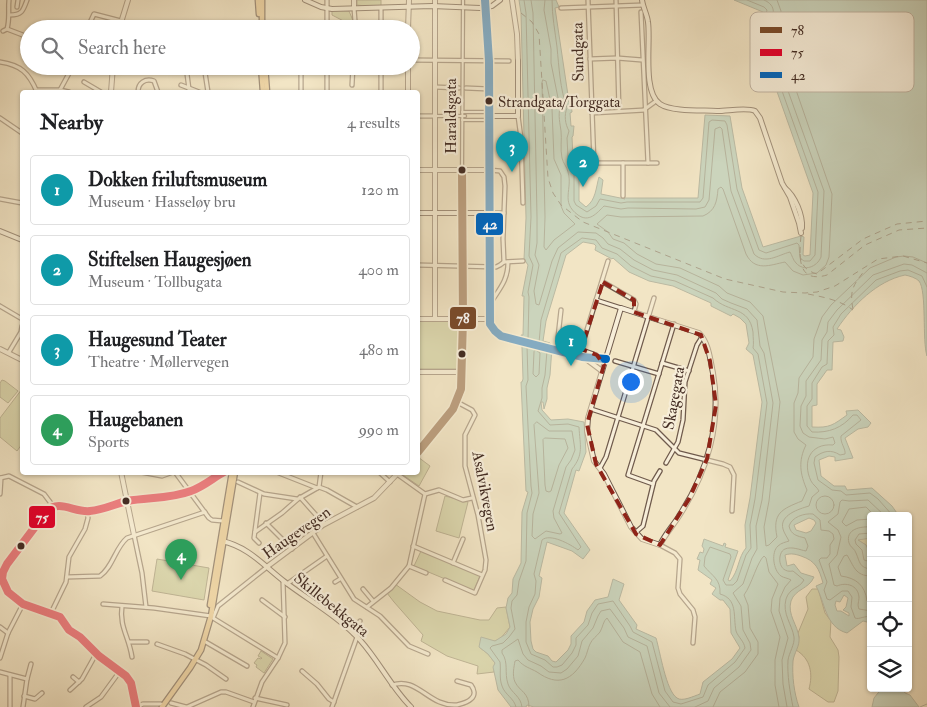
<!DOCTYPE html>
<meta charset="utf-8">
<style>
:root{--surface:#fff;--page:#f6f6f6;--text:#202124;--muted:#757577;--line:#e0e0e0;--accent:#7c3aed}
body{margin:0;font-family:"IM FELL Double Pica",serif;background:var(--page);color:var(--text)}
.controls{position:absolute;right:15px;bottom:15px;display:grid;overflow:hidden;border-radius:5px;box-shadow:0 1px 4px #0004}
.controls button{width:45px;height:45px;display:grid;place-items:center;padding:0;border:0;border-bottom:1px solid var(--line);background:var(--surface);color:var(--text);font:25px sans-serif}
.you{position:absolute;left:630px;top:381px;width:18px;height:18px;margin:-12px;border:4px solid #fff;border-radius:50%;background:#1a73e8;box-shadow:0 0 0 8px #1a73e833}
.badge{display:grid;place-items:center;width:32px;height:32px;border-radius:50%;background:var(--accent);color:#fff;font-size:16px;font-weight:700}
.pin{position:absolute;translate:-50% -41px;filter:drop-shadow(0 1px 2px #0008)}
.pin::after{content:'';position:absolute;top:26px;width:18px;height:15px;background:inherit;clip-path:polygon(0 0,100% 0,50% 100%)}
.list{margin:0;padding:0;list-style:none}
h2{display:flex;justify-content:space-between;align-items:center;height:65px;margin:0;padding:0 20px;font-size:21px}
h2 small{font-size:16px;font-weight:400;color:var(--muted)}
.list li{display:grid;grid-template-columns:32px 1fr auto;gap:15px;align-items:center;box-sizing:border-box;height:70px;margin:0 10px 10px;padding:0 10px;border:1px solid var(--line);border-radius:5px}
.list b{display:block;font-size:19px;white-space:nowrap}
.list p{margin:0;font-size:16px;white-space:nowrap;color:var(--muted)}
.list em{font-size:16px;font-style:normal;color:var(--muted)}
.icon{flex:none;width:28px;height:28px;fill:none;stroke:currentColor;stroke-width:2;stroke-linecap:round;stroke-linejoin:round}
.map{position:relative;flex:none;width:927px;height:707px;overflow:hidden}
.search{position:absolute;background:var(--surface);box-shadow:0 1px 4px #0004;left:20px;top:20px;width:400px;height:55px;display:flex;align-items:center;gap:12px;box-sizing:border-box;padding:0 18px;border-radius:28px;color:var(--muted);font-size:19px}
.panel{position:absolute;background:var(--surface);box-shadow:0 1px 4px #0004;left:20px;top:90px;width:400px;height:385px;border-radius:5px}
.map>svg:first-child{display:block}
</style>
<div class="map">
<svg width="927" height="707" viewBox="0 0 927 707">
<rect width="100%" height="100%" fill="#f2e5c5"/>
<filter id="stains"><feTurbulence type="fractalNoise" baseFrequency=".004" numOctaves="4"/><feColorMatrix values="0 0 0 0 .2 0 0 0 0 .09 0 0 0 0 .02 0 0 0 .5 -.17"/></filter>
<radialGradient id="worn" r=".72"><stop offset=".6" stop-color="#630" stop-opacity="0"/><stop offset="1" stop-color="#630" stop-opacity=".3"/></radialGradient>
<!-- green -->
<g fill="#bfc391" stroke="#81785a">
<polygon points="357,0 381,0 381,8 357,5"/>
<polygon points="332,10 349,11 354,23 359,29 332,15"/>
<polygon points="460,320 459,369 418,369 418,321"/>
<polygon points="2,380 5,381 18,391 8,403 0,397 0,383"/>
<polygon points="22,389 22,444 17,451 0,437 0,418"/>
<polygon points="418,457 430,466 419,486 403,475 405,473 418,472"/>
<polygon points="445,496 468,502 459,538 436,531"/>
<polygon points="863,538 871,538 871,560 868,556 869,551 866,545 858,540"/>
<polygon points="421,551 480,576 474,591 414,566"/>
<polygon points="157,559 209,568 204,600 152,591"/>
<polygon points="395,584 420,602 437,611 480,620 489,620 497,608 506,607 510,627 500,639 479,647 488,654 495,663 494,672 477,674 478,666 447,656 421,641 423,635 394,602 387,593"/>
<path d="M812,589h6l1,3 6,21 6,8 -1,16 8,13 1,7 -1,34 -4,11h-6l-19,-13c4,-15 2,-30 -13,-39l3,-13 -1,-4 10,-24 -2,-12z"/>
<polygon points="261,651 273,659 264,673 256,667 257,665 254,663 258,658 261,659 262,658 258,656"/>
</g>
<!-- water -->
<g fill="#9bbfb2" stroke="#788479" fill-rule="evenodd">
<path d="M519,0h37l3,7 -4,1 14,94h2l1,10 -2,1 1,13h3l-1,10 -1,1 1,21 4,-1 -1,8h3v36l7,6c10,-7 10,-20 13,-30l4,3 -2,14 24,5 -2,-1h75l7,-83 25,1 12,72 21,59 38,-11 3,1 -1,18 2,1 5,-1 3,-62 -49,-138 8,-3 -5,-13 -8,3 -4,-10 8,-20 -29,-12h193v356c-5,-15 0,-65 -8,-75 -3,-3 -9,-5 -14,-6 -28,6 -52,30 -68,54l4,1 3,7 -1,4 -10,1 -1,28h-5l-10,14v21l-5,1v21c18,1 21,-2 35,-12l-1,-4 12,-1 13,13 -3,4 -10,2 -13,9 8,20 -18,3v-4l-6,-1 -10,4 2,16 13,10h11l2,4 25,-2 20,18 7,10h-28v22l-13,2 8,5 3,6 -1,5 3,4v63l-8,-2 -16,12c-22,-6 -22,-31 -31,-47l7,-3c-4,-14 -7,-22 -22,-27 -6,-2 -10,-3 -16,-1l2,11 7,-2 7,9 13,4c-5,12 -19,12 -23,24 -4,14 7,24 8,37 1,8 -5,15 -6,23 -1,15 1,32 6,46h-265l-7,-2 -1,2h-15l-13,-17 -5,-23 2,-4 -7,-9 -9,-7 2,-10 14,4 11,-7 4,-7 -4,-19 2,-10 4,-5 1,-14 8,-16 1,-51 6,-20 -2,-1 -5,-109h1l1,-3 -1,-32 -2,-4 3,-1 -2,-7h2l1,-39h-2l6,-31 -4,-6 2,-41 -5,-205zM583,242l11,2 2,2 -1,4 17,9 1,-1 16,14 20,9 24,5 38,17v3l20,10 2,-2 7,4 6,6 3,19 -3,6 7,6 9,47 -12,96 -5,27 1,23c-8,9 -7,23 -16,33l-2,-1 10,-29 -13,-4 1,-3 -2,-1 -1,3 -19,-7 -2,7 2,3 -1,4 -3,-1 -3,7 3,1 -2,10 14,10 -2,4 6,4 -4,6 8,6h3l7,9 1,24 9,15 -8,11 -29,23 -3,12c-6,2 -18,8 -23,4 -11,-7 -17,-47 -21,-60l-20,-9 1,-4 -18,-25 5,-16 -11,-5 -5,18 -13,3 -8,11 -3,11 -13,14v8l-3,6 -12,12 -4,-1 -4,-5 -12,-4 -3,-3 -2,-8 -1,-19 3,-13 6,-12 3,-19 -3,-2 8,-34 25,9 11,8 7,-9 -26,-37 12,-43 3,1 7,-19 -2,-30 -16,-3 -17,1 -9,-10 -1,-8h2l1,7 3,-10v-11l3,-13 2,-28 -2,-4 -7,-2 3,-20 20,-66zM809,518l5,2 2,3 -5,8 -5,2 -10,-3 -2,-5zM844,595l4,3 -2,9 -3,3 6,3v3l-8,-5h-4l-2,-6 1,-4 4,1z"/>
<polygon points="882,688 902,688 905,693 910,695 919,707 872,707 874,698"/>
</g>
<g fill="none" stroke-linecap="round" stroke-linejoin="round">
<!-- shore -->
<g stroke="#6f766a" stroke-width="1">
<polyline points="524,0 526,13 531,217 529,256 533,265 528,292 529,297 528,340"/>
<polyline points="531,0 533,13 537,217 537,243 535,255 539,265 534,291 536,304 539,305 552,261 558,248 578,232 596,233 603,238 608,244 620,249 634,260 653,270 677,275 716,293 722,299 731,303 747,309 757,320 760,346 764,353 773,403 762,500 756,526 757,549 752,558 743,584 733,593 741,606 743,630 750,643 751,650 739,667 714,688 708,701 695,707"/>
<path d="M545,0l-1,10 7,39v14l9,45c-2,8 0,15 1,23 1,8 -1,18 1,27 1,5 5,9 6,14 5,17 -8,30 10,43 11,8 19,-2 26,-9l17,3 7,-1 68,1 9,-2 4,-7 6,-71 5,-2 2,2 9,62 23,63c11,11 24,1 36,-2 2,3 3,8 6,11 8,9 21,4 25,-6l3,-66 -46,-128c7,-14 4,-26 -8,-36 3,-11 8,-21 -6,-27"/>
<path d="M552,0c0,16 3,31 5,47 2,20 3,42 10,61 -3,7 -2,16 2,23l-2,7 1,19 6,13v31l2,4 11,7 9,-6 4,-7 21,4 6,-1h73l3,-4 6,-76 3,-2 13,1 2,4 10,64 22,61 7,3 31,-10 2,2 1,13 4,3h6l5,-6 3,-63 -47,-132 6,-9 -6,-15 -9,-2 -1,-1 6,-23 -3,-3 -17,-7"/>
<path d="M777,0l4,11 -2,13c10,12 13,26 8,40l45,130 -3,63 -3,8 -9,8 -14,2 -10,-4 -8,-9c-15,3 -30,10 -39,-8l-23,-65 -2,-2 -3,2c-1,13 -3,22 -15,27l-82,1 -14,-2 -10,9 11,8 5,7 11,4 13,11 19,10 24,4 39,18 8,7 23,9 13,14 17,86 -11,99 -5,26 2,19 3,-1 8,-8c-5,-24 5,-28 25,-36l5,-11c-7,-16 -9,-29 -1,-45l-8,-6 -4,-7v-29l4,-10 1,-15 14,-21 1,-18 8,-22 9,-12 39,-37 26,-11 8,-1 9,1 14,6"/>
<polygon points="543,80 546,81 552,109 554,159 561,175 561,206 564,213 575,224 554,240 546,250 544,247 545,217 542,83"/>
<path d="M539,343l2,-23 20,-67 21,-15 14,2 6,8 15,6 14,12 20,10 24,5 38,17c16,15 36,8 40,34 0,6 1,11 0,16l5,6 9,49 -12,96 -5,26 1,23 -5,7 -9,26 -4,4h-7l-3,-5 8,-23 -1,-3 -20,-7 -5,10 -1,9c8,10 17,13 16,28 18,5 13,22 16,37 2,6 8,10 9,17l-10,14 -27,23 -5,12 -22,7 -8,-2 -8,-11 -13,-49 -19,-10 -3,-6 -17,-25 -15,3 -6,9 -4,12 -12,13v7l-4,8 -10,12 -5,2h-4l-8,-7 -14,-6 -5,-12v-20l3,-15 6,-13 1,-13 -2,-7 8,-34c8,-7 28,4 36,10l3,-3 -22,-34 13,-44c12,-15 8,-23 7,-42l-11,-3 -18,1 -12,-14 4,-13v-10l3,-13 2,-24"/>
<polygon points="536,350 540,353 539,374 536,377 533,374 534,352"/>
<polygon points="537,422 549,431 572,431 575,450 571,460 566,467 553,511 554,518 562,533 560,534 546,531 535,539 532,536 533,514 539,493 534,425"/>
<polygon points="545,438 565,439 568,448 559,465 551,491 549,492 546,491 545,485 543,440"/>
<circle cx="825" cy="505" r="9"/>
<path d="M893,516l-15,-17 -8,-6 -24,2 -5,-4 -9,-1 -14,-10 -4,-17 1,-6c8,-6 16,-8 25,-2l5,-1c1,-5 -5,-11 -4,-18l20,-16 -4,-5h-4c-11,13 -24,18 -41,17l-5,-6v-20l5,-7v-16l10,-16 5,-3 1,-23 6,-6 -1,-8 8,-13 35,-34 24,-9 8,-1 14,6 5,11"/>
<polyline points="871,519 857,520 846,526 842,522 849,509 866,507 875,516"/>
<path d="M871,527c-10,-1 -26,2 -22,16 1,4 6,6 7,10 4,9 3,15 15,16"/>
<polyline points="871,533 859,534 855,540 856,544 862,550 864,560 871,562"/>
<path d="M871,576c-16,0 -17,-10 -24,-21l-3,1 -6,11 3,9c15,2 24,9 26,25l4,2"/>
<path d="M871,611l-12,-2c-2,-5 0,-7 0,-12 -1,-12 -13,-15 -22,-11l-3,-1 -5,-21 8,-9 4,-18 -3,-7 -10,-8 10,-8 2,-12 2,-2 7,1 19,-1 17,16"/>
<path d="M516,707c-2,-9 -11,-12 -14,-21 -3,-8 -1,-16 -2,-24l-10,-14 2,-2 11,-3 6,-6 6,-8 -4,-21 1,-7 5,-6 2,-14 7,-20 1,-48 5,-20 -1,-7 -5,-100 2,-6 -1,-34"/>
<path d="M522,707c-1,-11 -11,-14 -14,-23 -4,-12 1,-21 -6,-31v-3l16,-11 5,15 5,6 13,6 8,6 12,1 6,-4 11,-13 4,-15 11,-13 5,-12 3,-5 9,-2 14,19 4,9 19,9 12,47 11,14"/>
<path d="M529,707c0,-15 -9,-15 -14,-25 -3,-7 -1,-15 0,-21l3,-1c6,7 12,8 19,12 21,15 35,9 48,-14 2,-4 3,-10 5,-14 2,-5 7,-8 10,-12 3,-5 3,-11 7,-14l16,24 17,10 12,42 8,13"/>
<path d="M713,707l7,-15 25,-20 13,-18v-12l-8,-14 -2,-23 -4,-10c8,-11 13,-33 20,-39l2,2 3,14 9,12 -6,15 -1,12 9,26 -5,23v25l4,22"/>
<path d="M787,707l-4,-23 -1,-24 6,-22 -9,-27 1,-13 5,-11 6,-7c-3,-2 -7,-2 -10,-4 -8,-6 -10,-24 -3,-30 3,-3 8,-4 11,-5 -2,-4 -5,-8 -6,-12 -4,-14 16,-20 26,-23l3,-9 7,-6c-2,-4 -6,-6 -8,-10 -9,-19 -1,-38 22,-36l2,-2 -2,-6 -8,2 -16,-2 -6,-4 -3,-7 1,-20 5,-10v-15l15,-21 1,-20 5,-8 1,-10 9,-12 36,-35 31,-11 8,1 15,8"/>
<path d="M793,707c-3,-15 -6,-32 -5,-47 1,-7 7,-16 6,-23 -2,-13 -12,-23 -8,-38 4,-12 13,-10 18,-19l-11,-9c-16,3 -16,-19 -8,-22 7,-3 15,1 21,2l2,-5 -3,-8c-8,-2 -14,-3 -16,-12 3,-9 15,-13 24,-12l7,6 1,10 8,1 4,3 1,5 -4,6v9l-3,4h-6l-2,2 8,22 -3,8 3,9 3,1 12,-9h6l4,6 -1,10 4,11c4,2 10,-3 16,-1"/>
</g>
<!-- stream -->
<polyline stroke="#788479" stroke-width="1" points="920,707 927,704"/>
<!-- ferry -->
<g stroke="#595147" stroke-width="1" stroke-dasharray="6 5" stroke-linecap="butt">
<polyline points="521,13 532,22 539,34 548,178 553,193 561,205 583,222 725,279 783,292 805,293 817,292 835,286 878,259 903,256 927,263"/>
<path d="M801,236c-2,20 -4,48 26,39l38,-30 34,-15 28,-2"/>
<path d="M800,254c1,12 7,17 17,20l46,-35 34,-15 30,-3"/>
<path d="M808,294c15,3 32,6 45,16"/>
<path d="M853,309c-4,-19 1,-25 12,-39"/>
</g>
<defs>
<g id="pedestrian">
<polyline points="463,6 463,0"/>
<polyline points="462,112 487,112"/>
<polyline points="435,116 465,116"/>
<polyline points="462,120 487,120"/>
<polyline points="462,170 463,10"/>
</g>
<g id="minor">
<polyline points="327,0 327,29"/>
<polyline points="588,0 594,163 657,163"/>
<polyline points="616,0 619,111"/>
<polyline points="17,7 18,0"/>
<polyline points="354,8 355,21 363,29"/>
<polyline points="561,8 643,5"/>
<polyline points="641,12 648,163"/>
<path d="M10,15c12,0 13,-4 17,-15"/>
<polyline points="198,23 199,29"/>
<polyline points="7,29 28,37"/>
<polyline points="87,29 94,14 121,21"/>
<polyline points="381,29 381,8"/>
<path d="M3,31l4,-2c3,-10 1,-19 2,-29"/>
<polyline points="590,59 617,58 642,60"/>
<polyline points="411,60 509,61"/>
<path d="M0,62c21,3 29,11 37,30"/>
<polyline points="204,66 208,92"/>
<polyline points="381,66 381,92"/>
<polyline points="187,74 189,89"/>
<polyline points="84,82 101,92"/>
<polyline points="181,85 199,92"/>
<polyline points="352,85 353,66"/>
<polyline points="435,87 459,88"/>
<polyline points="466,88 489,89"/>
<polyline points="36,90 60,90 69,92"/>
<polyline points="60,90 73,66"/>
<path d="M138,92c0,-9 7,-14 16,-11l4,11"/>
<polyline points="301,92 301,66"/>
<polyline points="327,92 327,66"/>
<polyline points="645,109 656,101"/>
<polyline points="592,113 645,110"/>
<polyline points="418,116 435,116"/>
<polyline points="518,116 521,138 523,203"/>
<polyline points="0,118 22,133"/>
<polyline points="489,170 500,171 504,177 505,186 503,239 504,262 523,261"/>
<polyline points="623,196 623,163"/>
<polyline points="0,199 22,203"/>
<polyline points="489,213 504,213"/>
<polyline points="418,265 496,267 500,265 504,262"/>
<polyline points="603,282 634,300 636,304 634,312"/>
<polyline points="596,300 621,308"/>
<path d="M490,304c9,-15 18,-23 18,-42"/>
<polyline points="0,306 22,319"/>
<polyline points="561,310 558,337 582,346"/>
<polyline points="582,346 608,261"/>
<polyline points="582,346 582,350 596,355 600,359"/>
<polyline points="9,352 21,332 22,326"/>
<polyline points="615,361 659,374"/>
<polyline points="662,363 689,371"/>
<polyline points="591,409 656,430 679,453 723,464 730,467 734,475 732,511"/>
<polyline points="666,463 678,442 683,420 685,382 697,345 702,337"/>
<polyline points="600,468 606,457 654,298"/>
<polyline points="141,472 162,476 173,472"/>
<polyline points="175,472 209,518 212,520 223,521"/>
<polyline points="321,472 319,487 327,490 357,507"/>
<polyline points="379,472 390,482"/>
<polyline points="279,473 317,488"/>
<polyline points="0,478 9,476 44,494 53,506"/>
<polyline points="238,482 264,494 297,499"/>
<polyline points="653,484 628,475 674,324"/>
<polyline points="0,494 1,478"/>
<polyline points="425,494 439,490 463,500 472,498"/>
<polyline points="300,497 324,524"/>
<polyline points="266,523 292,549"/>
<polyline points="255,532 282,513 298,499 319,487"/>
<polyline points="636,532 643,526 654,481 660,471"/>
<polyline points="313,533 354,599 380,616 409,646 428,654"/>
<polyline points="134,535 142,573 146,607"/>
<polyline points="259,543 254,538 260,493"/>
<polyline points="660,545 675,553 680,559 678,588 680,594 693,610 695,617 693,643"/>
<polyline points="413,546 482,575"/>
<polyline points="453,563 463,539"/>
<polyline points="409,566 426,573"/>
<polyline points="267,567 218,606 213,618 278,658"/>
<path d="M67,577l33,-1c13,-9 15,-28 27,-38l78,-26"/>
<polyline points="445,580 475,593 485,570 486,560 478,515 465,466 465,435 475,415 472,410 457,402"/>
<polyline points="335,582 340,579"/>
<polyline points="287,584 327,556"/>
<polyline points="363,589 373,601"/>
<polyline points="262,600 285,617"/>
<polyline points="103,604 154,608 211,616"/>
<path d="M122,606c-3,20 7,31 10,51"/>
<polyline points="367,607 391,588 409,566 425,494 397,474"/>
<polyline points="51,613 66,582 69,557 85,529 88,518 87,512"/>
<polyline points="0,627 8,633"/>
<polyline points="354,634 360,621"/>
<polyline points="204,641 247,666"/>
<polyline points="129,642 147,642"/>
<polyline points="157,644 185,654 206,665 226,679"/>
<polyline points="0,658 8,633 23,604"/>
<polyline points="302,671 317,684 329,699 334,702"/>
<polyline points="0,672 27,679"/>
<polyline points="10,675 10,707"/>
<polyline points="73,677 79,682"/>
<path d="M392,685c26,-9 36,22 65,20 4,-1 11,-3 14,-6 5,-4 3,-10 0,-14l-14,-4"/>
<polyline points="70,690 82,679 96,654"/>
<polyline points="24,696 35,699 42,693"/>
<polyline points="255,698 287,705"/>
<polyline points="171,703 186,707"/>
<polyline points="23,707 27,679 31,664"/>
<polyline points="86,707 101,697 120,671"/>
<path d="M136,707l-5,-24 -5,-7 -27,-20 -19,-19 -11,-7 -9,-13 -37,-13 -15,-12 -6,-13 1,-7 4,-8 40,-53c12,-12 28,2 43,0 13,-1 25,-7 37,-10 21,-4 43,-2 64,-10 12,-4 22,-13 33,-19"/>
<polyline points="136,707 143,704 161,704"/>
<polyline points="187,707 221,692 226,692 254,702"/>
<polyline points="253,707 262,682 278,658 285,643 283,581"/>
<polyline points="332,707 357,637"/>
</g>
<g id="tertiary">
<polyline points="485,0 489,61 489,116"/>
<polyline points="512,0 517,34 518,61"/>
<polyline points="354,8 354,0"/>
<polyline points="119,29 128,0"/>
<polyline points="408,29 409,0"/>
<polyline points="408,66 408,92"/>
<polyline points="111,92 113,66"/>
<polyline points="418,170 489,170"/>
<path d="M489,213l1,106c0,8 5,13 11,17l81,21 24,2"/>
<path d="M621,308l78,25c10,10 11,26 14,40 9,50 -6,100 -34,143 -6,10 -14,18 -19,29l-18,-6 -11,-12 -27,-53 -10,-13 -7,-30 1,-13z"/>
<polyline points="418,319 490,319"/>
<polyline points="435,319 435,0"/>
<polyline points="0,349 22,360"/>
<polyline points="586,359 602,371"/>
<polyline points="418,372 462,372"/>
<polyline points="418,452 453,409 461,389 463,319 462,170"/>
<polyline points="121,472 134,535"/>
<polyline points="268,566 323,525 374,498 399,472"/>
</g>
<g id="secondary">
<polyline points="305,0 321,7 332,9 432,6 480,8 492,6 500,0"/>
<path d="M642,0c1,8 5,14 6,22 3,20 -6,70 12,82 12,8 43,6 57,7 11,0 30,-4 38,0l5,7 22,65 8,14 9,26 2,10"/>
<path d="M785,188c10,8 18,27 17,40"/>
<polyline points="418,213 489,213 489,116 518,116 518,61"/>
<polyline points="0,231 22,240"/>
<path d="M222,541c27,6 42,25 63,41 25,19 54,35 75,58 19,21 31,47 51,67"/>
</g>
<g id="primary">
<polyline points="258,0 259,14"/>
<polyline points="262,29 262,0"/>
<polyline points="261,66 263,92"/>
<polyline points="265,66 267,92"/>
<polyline points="210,605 232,472"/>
<polyline points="162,707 190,668 201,650 211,616 235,472"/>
</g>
</defs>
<!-- pedestrian casing -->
<use href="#pedestrian" stroke="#6f5a4c" stroke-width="4.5"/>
<!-- minor casing -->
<use href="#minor" stroke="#6f5a4c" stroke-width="5.5"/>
<!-- tertiary casing -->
<use href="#tertiary" stroke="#6f5a4c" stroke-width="6"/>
<!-- secondary casing -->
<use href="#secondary" stroke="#432c23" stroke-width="6"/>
<!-- primary casing -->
<use href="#primary" stroke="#432c23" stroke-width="7"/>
<!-- pedestrian -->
<use href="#pedestrian" stroke="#f7eed9" stroke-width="2"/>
<!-- minor -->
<use href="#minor" stroke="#f7eed9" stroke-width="3"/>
<!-- tertiary -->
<use href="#tertiary" stroke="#f7eed9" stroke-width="4"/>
<!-- secondary -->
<use href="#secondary" stroke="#f7eed9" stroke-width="4"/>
<!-- primary -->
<use href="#primary" stroke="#e9c282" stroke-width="4.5"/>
<defs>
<polyline id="bus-1" points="418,452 453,409 461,389 463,319 462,170"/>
<path id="bus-2" d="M136,707l-5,-24 -5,-7 -27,-20 -19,-19 -11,-7 -9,-13 -37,-13 -15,-12 -6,-13 1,-7 4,-8 40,-53c12,-12 28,2 43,0 13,-1 25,-7 37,-10 21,-4 43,-2 64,-10 12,-4 22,-13 33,-19"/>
<polyline id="bus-3" points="485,0 489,61 490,324 495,331 501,336 582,357 606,359"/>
</defs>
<!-- bus-1 casing -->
<use href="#bus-1" stroke="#f7eed9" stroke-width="11"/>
<!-- bus-2 casing -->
<use href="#bus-2" stroke="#f7eed9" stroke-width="11"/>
<!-- bus-3 casing -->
<use href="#bus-3" stroke="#f7eed9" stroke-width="11"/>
<!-- bus-1 -->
<use href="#bus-1" stroke="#7a4b2a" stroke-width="8"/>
<!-- bus-2 -->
<use href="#bus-2" stroke="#e4002b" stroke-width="8"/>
<!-- bus-3 -->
<use href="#bus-3" stroke="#0065bd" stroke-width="8"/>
</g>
<!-- marked area -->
<path d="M0 0H927V707H0ZM603,282l31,18v12l67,23 9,26 6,44 -9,54 -18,40 -29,46 -24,-11 -40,-70 -9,-40 17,-59 -7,-10 -16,-6z" fill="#f2e5c5" fill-opacity=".55" fill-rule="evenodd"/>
<path fill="none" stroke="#8f2418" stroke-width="4" stroke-dasharray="10 6" stroke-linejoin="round" d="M603,282l31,18v12l67,23 9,26 6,44 -9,54 -18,40 -29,46 -24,-11 -40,-70 -9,-40 17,-59 -7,-10 -16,-6z"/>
<!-- markers -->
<g fill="#432c23" stroke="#f7eed9" stroke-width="2">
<circle cx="489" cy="101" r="4.5"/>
<circle cx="462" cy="170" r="4.5"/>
<circle cx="462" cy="354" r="4.5"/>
<circle cx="126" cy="501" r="4.5"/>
<circle cx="21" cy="546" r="4.5"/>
</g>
<g text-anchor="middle" stroke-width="4.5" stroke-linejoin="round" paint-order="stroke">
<!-- bus labels -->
<g font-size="15" fill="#432c23" stroke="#f7eed9" text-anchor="start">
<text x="498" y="107">Strandgata/Torggata</text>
</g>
<!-- street labels -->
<g font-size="16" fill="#432c23" stroke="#f7eed9">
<text transform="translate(577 52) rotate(-91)" y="6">Sundgata</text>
<text transform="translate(450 116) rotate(-90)" y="6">Haraldsgata</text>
<text transform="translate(673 398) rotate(-80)" y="6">Skagegata</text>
<text transform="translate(486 491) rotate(79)" y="6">Asalvikvegen</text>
<text transform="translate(296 532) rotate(-35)" y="6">Haugevegen</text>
<text transform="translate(332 604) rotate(39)" y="6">Skillebekkgata</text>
</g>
</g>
<!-- legend -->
<rect x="750" y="12" width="164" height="80" rx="8" fill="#f7eed9" stroke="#c1b4a2" stroke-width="1"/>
<rect x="760" y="27" width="22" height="6" fill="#7a4b2a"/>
<rect x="760" y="49" width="22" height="7" fill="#e4002b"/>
<rect x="760" y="72" width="22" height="6" fill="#0065bd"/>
<g font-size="14" fill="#432c23">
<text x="791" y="35">78</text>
<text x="791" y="57">75</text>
<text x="791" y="80">42</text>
</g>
<g stroke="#f7eed9" stroke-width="2">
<rect x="475" y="212" width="29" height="24" rx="5" fill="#0065bd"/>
<rect x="449" y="306" width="28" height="24" rx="5" fill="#7a4b2a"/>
<rect x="28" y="505" width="28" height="24" rx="5" fill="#e4002b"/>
</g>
<g font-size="14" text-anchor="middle" font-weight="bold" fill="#fff">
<text x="490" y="229">42</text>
<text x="463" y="323">78</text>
<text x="42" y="522">75</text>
</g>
<rect width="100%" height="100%" filter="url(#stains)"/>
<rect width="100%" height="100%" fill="url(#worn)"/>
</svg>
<div class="controls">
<button>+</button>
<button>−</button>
<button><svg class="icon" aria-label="locate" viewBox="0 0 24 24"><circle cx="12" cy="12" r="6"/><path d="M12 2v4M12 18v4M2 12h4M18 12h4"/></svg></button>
<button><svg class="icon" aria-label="layers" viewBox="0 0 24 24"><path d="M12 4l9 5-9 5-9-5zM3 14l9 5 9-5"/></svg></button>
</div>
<div class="you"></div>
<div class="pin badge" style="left:571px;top:366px;background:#0f9aa8">1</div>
<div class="pin badge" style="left:583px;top:187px;background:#0f9aa8">2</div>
<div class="pin badge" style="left:512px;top:172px;background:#0f9aa8">3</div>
<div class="pin badge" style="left:181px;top:580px;background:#2e9e5b">4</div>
<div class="search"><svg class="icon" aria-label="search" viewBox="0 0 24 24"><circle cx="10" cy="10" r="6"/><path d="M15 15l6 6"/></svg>Search here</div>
<section class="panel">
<h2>Nearby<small>4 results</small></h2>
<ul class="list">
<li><span class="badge" style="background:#0f9aa8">1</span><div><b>Dokken friluftsmuseum</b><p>Museum · Hasseløy bru</p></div><em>120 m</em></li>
<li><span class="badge" style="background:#0f9aa8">2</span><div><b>Stiftelsen Haugesjøen</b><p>Museum · Tollbugata</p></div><em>400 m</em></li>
<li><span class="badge" style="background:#0f9aa8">3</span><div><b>Haugesund Teater</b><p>Theatre · Møllervegen</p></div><em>480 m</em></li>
<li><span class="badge" style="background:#2e9e5b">4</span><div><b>Haugebanen</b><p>Sports</p></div><em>990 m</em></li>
</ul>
</section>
</div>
